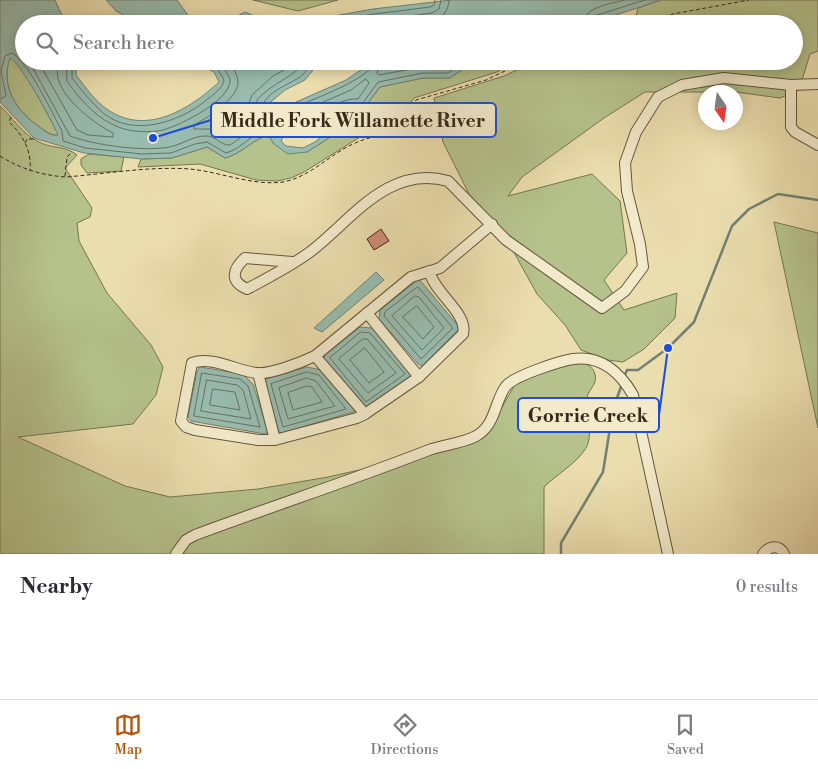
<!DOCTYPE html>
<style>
:root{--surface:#fff;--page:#f2f2f3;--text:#2b2b33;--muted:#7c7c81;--line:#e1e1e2;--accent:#b45309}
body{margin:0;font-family:"Libre Bodoni",serif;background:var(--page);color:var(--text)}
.compass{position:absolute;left:698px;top:85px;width:45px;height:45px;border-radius:50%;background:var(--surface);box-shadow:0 2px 12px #0003;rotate:167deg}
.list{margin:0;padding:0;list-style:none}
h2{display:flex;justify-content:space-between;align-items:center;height:65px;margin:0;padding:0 20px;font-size:21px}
h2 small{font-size:16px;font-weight:400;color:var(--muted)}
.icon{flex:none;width:28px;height:28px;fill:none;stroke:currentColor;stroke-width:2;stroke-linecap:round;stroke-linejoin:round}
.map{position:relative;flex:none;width:818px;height:554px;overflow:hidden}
.search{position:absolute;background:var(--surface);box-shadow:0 2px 12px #0003;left:15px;right:15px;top:15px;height:55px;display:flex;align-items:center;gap:12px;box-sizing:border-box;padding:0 18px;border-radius:28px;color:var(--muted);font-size:19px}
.sheet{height:145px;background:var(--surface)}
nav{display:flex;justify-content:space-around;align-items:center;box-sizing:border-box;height:70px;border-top:1px solid var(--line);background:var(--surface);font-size:14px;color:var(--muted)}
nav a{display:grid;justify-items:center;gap:2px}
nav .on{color:var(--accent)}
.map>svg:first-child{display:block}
</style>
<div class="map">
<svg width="818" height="554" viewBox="0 0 818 554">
<rect width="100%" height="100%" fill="#ebdeae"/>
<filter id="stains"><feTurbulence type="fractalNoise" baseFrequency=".004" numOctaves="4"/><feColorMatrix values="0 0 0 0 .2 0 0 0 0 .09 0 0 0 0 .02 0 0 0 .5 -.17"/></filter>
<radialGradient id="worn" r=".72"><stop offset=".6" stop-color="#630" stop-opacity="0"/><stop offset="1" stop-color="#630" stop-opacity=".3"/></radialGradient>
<!-- green -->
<g fill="#b5c28c" stroke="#767552">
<polygon points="253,0 338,0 298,11"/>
<polygon points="661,0 818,0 818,51 810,54 799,90 780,98 736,92 645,92 604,118 522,177 508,196 592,174 620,201 627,253 604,280 624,310 677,293 675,318 644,349 623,362 608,360 581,350 565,325 537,294 501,229 472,200 443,142 434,98 504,76 536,61 794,61 794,24 634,24 638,8"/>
<path d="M10,57c15,10 38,60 49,78 -8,1 -12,-3 -18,-7 -25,-17 -41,-41 -31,-71z"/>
<path d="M498,61l4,8 -5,3 -83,26 -21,29 -33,10 -56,35 -13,6 -14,3 -21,-1 -56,-16 -62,3 3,-8 31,-1 35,-11 18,11c16,-4 27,-18 43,-23l6,9 33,8 47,-30 26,-35 43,-9h27l17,-12z"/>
<path d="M0,106c11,10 23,28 37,35 13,8 28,4 40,14l-12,13 27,40 -2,9 -13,6 2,18 28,52 44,52 12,22 -7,28 -23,29 -115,13 107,49 45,11 88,-8 70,-12 103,-23 63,-33 22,-38 17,-8 49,-14c6,4 11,6 13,13 3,11 -7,15 -8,24 -1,17 8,39 -3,53 -10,14 -28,24 -40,36v67h-544z"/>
<polygon points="89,154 124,157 121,171 87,173 81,165 81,159"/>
<polygon points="774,222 818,233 818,428"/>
</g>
<!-- water -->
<g fill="#98bcaf" stroke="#728173" fill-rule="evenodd">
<path d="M0,0h55l11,24h-42v37h53l-1,14c9,12 20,27 32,35 39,26 82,-1 111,-28l-5,-10 -21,-11h127l-15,19 -20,10 -19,16 12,4 68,-30 28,-19h125l-32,5 -17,12h-27l-43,9 -26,35 -47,30 -19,2 -14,-10 -6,-9c-16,5 -27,19 -43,23l-18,-11 -35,11 -31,1 -57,-6 -50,-15 -34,-36zM10,58c11,5 42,63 48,77 -7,1 -12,-3 -17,-7 -25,-17 -41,-41 -31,-70zM357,108l-42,34 -12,6 -17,-2 -5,-5 2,-4 9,-4z"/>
<path d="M106,0h71l15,21c20,3 36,1 53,-9l19,8 32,3 77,-14 78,-9h210l-72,24h-449l-24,-13z"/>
<polygon points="376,272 384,280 322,332 314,328"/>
<polygon points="419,279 460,328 422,366 418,364 379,319 380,310"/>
<polygon points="360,327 372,328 412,375 410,378 367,408 362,406 324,359 325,355"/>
<polygon points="200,367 243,374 253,384 268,432 265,434 191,421 188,417 197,371"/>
<polygon points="307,367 321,370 356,411 282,433 279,432 265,383 266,379"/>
</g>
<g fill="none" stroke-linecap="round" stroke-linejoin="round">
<!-- shore -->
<g stroke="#687264" stroke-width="1">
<polyline points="319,24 374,14 430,7 434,5 435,0"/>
<polyline points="354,24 432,13 439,9 441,0"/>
<path d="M408,24c17,-2 40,-1 41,-24"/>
<path d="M583,24c1,-18 28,-20 42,-24"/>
<polyline points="589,24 590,18 597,15 645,0"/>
<path d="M29,61l41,75c24,9 74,16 99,11 13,-2 23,-11 36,-11 10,-1 16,10 25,9l23,-16 14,-6v-3l-10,-9v-11c14,-17 37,-22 48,-39"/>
<path d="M38,61l39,69 11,5 25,2v-4c-18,-9 -48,-32 -54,-52 -3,-6 -1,-13 0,-20"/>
<path d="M66,61l1,20c14,20 31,39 54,47 12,4 29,5 42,2 18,-5 69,-30 67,-51l-7,-13 -5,-5"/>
<path d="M72,61v17c9,12 20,25 31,35 29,24 74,10 101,-11 6,-5 19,-13 20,-22l-7,-12 -12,-7"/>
<path d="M229,61c4,7 9,14 9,22 -1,16 -31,35 -44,42v4h17l18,8 23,-17 -4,-14 4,-11 21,-19 20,-11 3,-4"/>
<path d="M313,61c-4,5 -7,12 -13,16 -12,8 -32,14 -38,29 2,7 8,9 15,9 6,-1 13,-6 18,-8 16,-7 78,-29 80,-46"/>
<polyline points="381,61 377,73 379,75 422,67 446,66 454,61"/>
<path d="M366,79l3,4 -11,16c-20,-2 -51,24 -66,19l1,-3 58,-25z"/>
<path d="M0,99l6,-3 -5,-25 4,-15 7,-3c16,8 40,60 50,78l1,10 22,7 57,6 29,-1 24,-9 12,-2 19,11c16,-4 26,-21 43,-23l8,7 13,-9 60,-23 10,2 18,-25 45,-9h25l17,-12"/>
<polygon points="418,287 453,328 421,359 384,316 385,312"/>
<polygon points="415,296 419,297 444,328 422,350 392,316"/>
<polygon points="417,306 434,327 423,339 403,317"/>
<polygon points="361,332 370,333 405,374 366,402 330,358"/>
<polygon points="363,339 367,339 396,373 368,393 339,359"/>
<polygon points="365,348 384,372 369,383 350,360"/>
<polygon points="307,372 319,375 346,409 283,427 271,384"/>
<polygon points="202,373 240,379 248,386 260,427 194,416"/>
<polygon points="307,378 316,381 335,406 288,419 279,388"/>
<polygon points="207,380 237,385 243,390 251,419 201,411"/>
<polygon points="307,386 312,387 322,402 293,410 288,393"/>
<polygon points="213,389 235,392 240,410 210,405"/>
</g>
<!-- stream -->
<g stroke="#728173" stroke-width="2.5">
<polyline points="624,377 627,370 638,370 668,348 694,322 732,226 749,209 778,194 818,200"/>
<polyline points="561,554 561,543 603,472 613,409 622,384"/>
</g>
</g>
<!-- building -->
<polygon fill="#ce8c7a" stroke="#382819" points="381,229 389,241 374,250 367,239"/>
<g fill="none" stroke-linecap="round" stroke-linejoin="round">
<defs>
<g id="minor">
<polyline points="791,85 791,127 795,132 818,145"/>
<path d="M292,262l-47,-4c-12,11 -16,23 2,31 21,-11 44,-23 63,-37 41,-31 78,-88 138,-71l58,59 96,68 23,-17 18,-24 -3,-23 -13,-53 -2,-28 11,-31 22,-35 24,-12 42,-7 67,7 27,-1"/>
<path d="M429,271c6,23 39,42 34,63l-44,43 -54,37 -8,4 -82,22h-17l-63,-10 -9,-3 -5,-6 11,-58c20,-7 43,7 64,10 14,2 46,-11 59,-17l96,-79 29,-9 52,-44"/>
<polyline points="367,313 419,377"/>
<polyline points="315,356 365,414"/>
<polyline points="258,373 275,440"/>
<path d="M176,554l10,-14 9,-5c78,-29 157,-55 234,-85 16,-6 32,-6 47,-14 20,-11 18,-34 30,-50 8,-10 54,-25 67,-27 27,-4 47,13 60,36l35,159"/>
<path d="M763,554c6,-8 16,-10 21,0"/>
</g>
</defs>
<!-- minor casing -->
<use href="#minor" stroke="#65563e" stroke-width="12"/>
<!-- path -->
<g stroke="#382819" stroke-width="1" stroke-dasharray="4 2.5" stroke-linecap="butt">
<polyline points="646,24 673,14 749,0"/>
<path d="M11,117l-2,5c14,13 23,29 21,49"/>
<polyline points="25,143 27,139 33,139"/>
<path d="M0,156c21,13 41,19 65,21 41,-3 84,-11 125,-8 31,3 62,17 93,13 27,-5 46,-27 70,-38 14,-7 29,-8 43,-15l20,-29 70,-20 40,-19"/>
<polyline points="65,176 67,157 71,153"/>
</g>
<!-- minor -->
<use href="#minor" stroke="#f2eaca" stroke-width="10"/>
</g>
<!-- callouts -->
<path fill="none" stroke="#1d4ed8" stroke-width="2" d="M153 138L211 120M668 348L659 415"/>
<g fill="#1d4ed8" stroke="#f2eaca" stroke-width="2">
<circle cx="153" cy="138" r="5"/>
<circle cx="668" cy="348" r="5"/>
</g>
<g fill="#f2eaca" stroke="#1d4ed8" stroke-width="2">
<rect x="211" y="103" width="285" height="34" rx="5"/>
<rect x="518" y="398" width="141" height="34" rx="5"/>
</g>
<g font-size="19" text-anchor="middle" font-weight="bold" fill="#382819">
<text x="353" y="127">Middle Fork Willamette River</text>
<text x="588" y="422">Gorrie Creek</text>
</g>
<rect width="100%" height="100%" filter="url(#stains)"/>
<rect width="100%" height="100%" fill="url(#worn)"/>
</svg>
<svg class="compass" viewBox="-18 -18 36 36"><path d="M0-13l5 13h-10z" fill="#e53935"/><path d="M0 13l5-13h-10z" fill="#7c7c81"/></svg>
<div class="search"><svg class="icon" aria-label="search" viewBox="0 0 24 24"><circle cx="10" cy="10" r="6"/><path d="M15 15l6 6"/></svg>Search here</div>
</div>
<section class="sheet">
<h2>Nearby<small>0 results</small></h2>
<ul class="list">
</ul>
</section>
<nav>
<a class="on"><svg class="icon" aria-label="map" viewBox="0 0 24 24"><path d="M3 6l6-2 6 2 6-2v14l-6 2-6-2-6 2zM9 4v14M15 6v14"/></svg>Map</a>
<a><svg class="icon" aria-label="directions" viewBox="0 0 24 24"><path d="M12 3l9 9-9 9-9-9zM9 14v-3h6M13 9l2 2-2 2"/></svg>Directions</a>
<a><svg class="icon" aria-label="saved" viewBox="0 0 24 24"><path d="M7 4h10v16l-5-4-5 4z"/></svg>Saved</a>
</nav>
